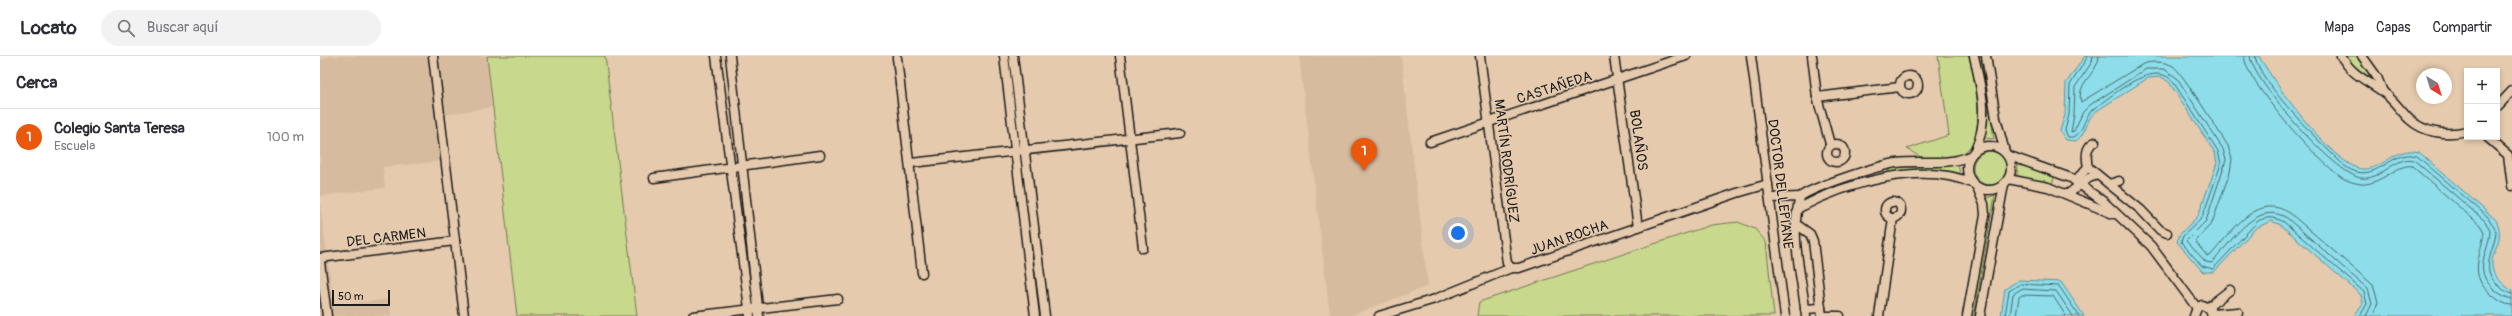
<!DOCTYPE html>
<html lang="es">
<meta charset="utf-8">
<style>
:root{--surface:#fff;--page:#f2f2f3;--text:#2b2b33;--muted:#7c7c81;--line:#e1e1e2;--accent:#ea580c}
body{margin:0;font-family:Pangolin,sans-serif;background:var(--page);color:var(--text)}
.controls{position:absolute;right:12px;top:12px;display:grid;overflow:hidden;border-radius:0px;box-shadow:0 2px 6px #0003}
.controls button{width:36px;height:36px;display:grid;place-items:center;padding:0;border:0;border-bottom:1px solid var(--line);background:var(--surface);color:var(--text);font:20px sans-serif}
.compass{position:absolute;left:2096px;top:12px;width:36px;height:36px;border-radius:50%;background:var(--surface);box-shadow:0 2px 6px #0003;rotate:142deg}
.scale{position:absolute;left:12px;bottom:10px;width:58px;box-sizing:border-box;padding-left:4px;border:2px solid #1c1c1c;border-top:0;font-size:11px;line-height:14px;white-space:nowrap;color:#1c1c1c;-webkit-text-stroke:3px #e5caad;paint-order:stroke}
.you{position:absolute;left:1138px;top:177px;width:14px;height:14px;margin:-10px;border:3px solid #fff;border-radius:50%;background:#1a73e8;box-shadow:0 0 0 6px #1a73e833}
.badge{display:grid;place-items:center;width:26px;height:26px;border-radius:50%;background:var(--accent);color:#fff;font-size:13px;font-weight:700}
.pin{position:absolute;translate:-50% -33px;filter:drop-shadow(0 1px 2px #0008)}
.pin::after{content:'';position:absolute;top:21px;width:14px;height:12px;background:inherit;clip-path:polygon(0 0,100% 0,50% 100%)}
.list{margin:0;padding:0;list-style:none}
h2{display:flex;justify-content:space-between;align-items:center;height:52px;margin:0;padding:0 16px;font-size:17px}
h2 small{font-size:13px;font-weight:400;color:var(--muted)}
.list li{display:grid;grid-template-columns:26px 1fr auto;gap:12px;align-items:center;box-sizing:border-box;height:56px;padding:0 16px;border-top:1px solid var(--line)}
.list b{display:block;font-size:15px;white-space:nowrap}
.list p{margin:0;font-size:13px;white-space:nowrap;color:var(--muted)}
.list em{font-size:13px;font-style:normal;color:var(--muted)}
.icon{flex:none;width:22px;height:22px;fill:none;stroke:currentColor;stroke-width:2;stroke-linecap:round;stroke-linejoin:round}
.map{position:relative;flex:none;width:2192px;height:260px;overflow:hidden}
header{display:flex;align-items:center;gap:24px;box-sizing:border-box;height:56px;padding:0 20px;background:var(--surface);border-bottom:1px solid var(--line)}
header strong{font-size:19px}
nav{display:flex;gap:22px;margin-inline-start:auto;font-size:14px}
.search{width:280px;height:36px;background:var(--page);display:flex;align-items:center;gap:10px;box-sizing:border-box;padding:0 14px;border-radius:22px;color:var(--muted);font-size:15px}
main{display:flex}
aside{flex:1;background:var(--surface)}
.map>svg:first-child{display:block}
</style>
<header>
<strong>Locato</strong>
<div class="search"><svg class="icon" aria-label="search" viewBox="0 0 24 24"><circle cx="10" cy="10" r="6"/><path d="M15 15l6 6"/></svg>Buscar aquí</div>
<nav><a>Mapa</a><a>Capas</a><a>Compartir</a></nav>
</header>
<main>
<aside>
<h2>Cerca<small></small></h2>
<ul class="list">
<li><span class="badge">1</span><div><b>Colegio Santa Teresa</b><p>Escuela</p></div><em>100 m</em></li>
</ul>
</aside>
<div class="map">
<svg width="2192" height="260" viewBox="0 0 2192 260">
<rect width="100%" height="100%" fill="#e5caad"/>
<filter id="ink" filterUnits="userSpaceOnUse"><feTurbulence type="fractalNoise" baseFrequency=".025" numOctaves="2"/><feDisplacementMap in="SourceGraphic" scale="8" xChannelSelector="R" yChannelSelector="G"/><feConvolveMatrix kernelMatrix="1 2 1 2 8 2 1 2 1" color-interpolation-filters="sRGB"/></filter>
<g filter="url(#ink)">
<!-- built -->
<g fill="#d7bb9e">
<polygon points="12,0 167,0 172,51 118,60 123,105 63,111 65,132 0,140 0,4"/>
<polygon points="979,0 1081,0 1108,230 1030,260 1010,260"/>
<polygon points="0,147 14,250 69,243 71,260 0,260"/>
</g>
<!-- green -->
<g fill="#c8d88c" stroke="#727a54">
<polygon points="167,0 285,0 317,260 197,260"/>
<path d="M1618,0h31c6,28 25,100 -22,102 -6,1 -16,3 -21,1 -7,-2 -13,-7 -19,-10l42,-14z"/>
<path d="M1658,0h4l12,83 -10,-1c6,-27 -2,-55 -6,-82z"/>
<polygon points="2023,0 2038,0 2055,26 2047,23"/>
<circle cx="1670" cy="112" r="17"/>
<polygon points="1638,108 1640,118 1625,115 1572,118 1568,115 1573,112"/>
<polygon points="1698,108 1734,121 1732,129 1697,120"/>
<polygon points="1675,139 1654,260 1650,260 1665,143"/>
<polygon points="1418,166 1435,173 1446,186 1454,260 1157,260 1159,246 1391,169"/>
</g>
<!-- water -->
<g fill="#8dddea" stroke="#609098">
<path d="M1765,0h174c13,24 78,116 106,113 21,-2 32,-23 54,-17l77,68c15,30 -27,40 16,71v25h-158l9,-13 -2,-8 -80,-70 -10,-4 -15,7 -42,44h-11l-26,-30 3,-8 18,-18 19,-53 -2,-10 -46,-71 -8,-5 -13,1 -53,34c-9,8 -9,22 -19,29l-10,-1 -6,-9 5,-16 1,-32z"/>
<polygon points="1699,224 1741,226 1764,260 1681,260 1685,233"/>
</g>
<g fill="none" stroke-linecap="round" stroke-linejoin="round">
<!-- shore -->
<g stroke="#49696e" stroke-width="1">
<path d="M1768,0l-18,29 -1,30 -4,15 3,7h6c10,-6 10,-20 19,-28 20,-13 57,-49 79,-29l46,71 3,13 -19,54 -19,18 -2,6 21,24 11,3 45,-48c10,-5 16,-4 26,1l80,70 3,12 -7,12"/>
<path d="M1773,0l-1,6 -17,25 -1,28 -3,17 3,-1 9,-19 7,-7 56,-36h18l13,9 46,71 3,11 -20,61 -20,20 20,21 6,1c19,-20 43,-64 75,-45l81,71 4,15 -6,12"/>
<path d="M1779,0c-1,18 -23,26 -18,46l62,-38c10,-3 20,-3 30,2 9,6 46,66 55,80l4,13 -2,13 -18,51 -17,18 12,15h3c21,-23 47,-66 81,-42l82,71 5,17 -4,14"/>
<path d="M1924,0c1,26 74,105 97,121 6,4 13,6 20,7 18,2 37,-21 51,-18l68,59 4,7c-3,25 -17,43 8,63 6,5 12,10 20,10"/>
<path d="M1930,0c2,25 86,119 111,122 20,3 35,-23 53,-18l71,61 5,10c-1,23 -19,39 5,59 5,4 11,8 17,9"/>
<path d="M1935,0c3,26 70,92 91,111 30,20 44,-19 71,-11l71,61 8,14c-1,20 -18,38 3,55 3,3 8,7 13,8"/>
<polyline points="1685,260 1689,235 1700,228 1739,230 1759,260"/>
<polyline points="1690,260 1693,238 1701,233 1736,235 1753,260"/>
<polyline points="1696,260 1699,241 1702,239 1733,240 1746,260"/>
</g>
<defs>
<g id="street">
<polyline points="113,0 144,260"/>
<polyline points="396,0 430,260"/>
<polyline points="410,0 439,260"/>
<polyline points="684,0 715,260"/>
<polyline points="693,0 725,260"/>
<polyline points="800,0 823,192"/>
<polyline points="1160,0 1187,207 1191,212"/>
<polyline points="1294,0 1318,171"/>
<polyline points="1431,0 1465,260"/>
<polyline points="1492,0 1497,41 1510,88"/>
<path d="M1654,0c7,32 16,63 1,94"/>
<polyline points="1666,0 1676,62 1685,96"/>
<path d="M2021,0c12,20 24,23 42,36 10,7 17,18 26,27 15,14 38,17 58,12"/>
<polyline points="2042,0 2057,21 2063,36"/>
<polyline points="577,2 602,217"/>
<circle cx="1589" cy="29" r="9"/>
<polyline points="1497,41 1580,31"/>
<polyline points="2177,51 2192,35"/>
<polyline points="2167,81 2188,99 2192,130"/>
<polyline points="1110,86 1366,0"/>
<path d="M1775,86c-10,4 -9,16 -7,25l53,43 19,20 7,3"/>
<circle cx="1516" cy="97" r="9"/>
<circle cx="1669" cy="112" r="22"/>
<polyline points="1687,99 1751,122 1784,146 1831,190 1877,252"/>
<polyline points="591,107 860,77"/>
<polyline points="334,122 500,99"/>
<polyline points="1688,123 1728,131 1793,158"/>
<polyline points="1755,125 1768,111"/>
<polyline points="1789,128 1799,125"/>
<polyline points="1748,138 1769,122 1777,119"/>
<polyline points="1450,142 1480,141"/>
<circle cx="1573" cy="154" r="8"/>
<path d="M1479,152c47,-25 124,-48 175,-24"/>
<polyline points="1476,168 1490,178 1493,185 1502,260"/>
<polyline points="0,202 135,185"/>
<polyline points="0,206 7,260"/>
<polyline points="1888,251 1910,234"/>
<polyline points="1485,253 1501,252"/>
<polyline points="1892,258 1918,256"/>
<polyline points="373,260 518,243"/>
<polyline points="1059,260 1115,243 1191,212 1199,212 1417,137 1448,128"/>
<path d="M1486,260c-4,-39 -17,-82 -6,-119 12,-10 80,-32 97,-34 24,-3 50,3 73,-7"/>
<polyline points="1505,260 1520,260"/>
<polyline points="1559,260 1573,162"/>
<polyline points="1647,260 1665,159 1664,148 1657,131"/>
<polyline points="1660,260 1684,128"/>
<polyline points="1874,260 1877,252 1882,249 1890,253 1892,260"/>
</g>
</defs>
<!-- street casing -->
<use href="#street" stroke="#1c1c1c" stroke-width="11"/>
<!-- street -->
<use href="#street" stroke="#e5caad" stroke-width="8"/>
</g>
</g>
<g text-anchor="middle" stroke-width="3" stroke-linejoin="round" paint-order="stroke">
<!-- street labels -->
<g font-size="14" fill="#1c1c1c" stroke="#e5caad">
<text transform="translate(1234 31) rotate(-18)" y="5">CASTAÑEDA</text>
<text transform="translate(1319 84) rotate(82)" y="5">BOLAÑOS</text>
<text transform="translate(1187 105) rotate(83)" y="5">MARTÍN RODRÍGUEZ</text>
<text transform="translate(1461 128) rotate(83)" y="5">DOCTOR DELLEPIANE</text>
<text transform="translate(66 181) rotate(-7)" y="5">DEL CARMEN</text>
<text transform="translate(1249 181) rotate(-19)" y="5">JUAN ROCHA</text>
</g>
</g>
</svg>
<div class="controls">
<button>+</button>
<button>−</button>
</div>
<svg class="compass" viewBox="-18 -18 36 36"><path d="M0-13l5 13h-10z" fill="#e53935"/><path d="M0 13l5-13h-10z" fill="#7c7c81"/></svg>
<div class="scale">50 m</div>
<div class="you"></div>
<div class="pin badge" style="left:1044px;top:115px">1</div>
</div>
</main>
